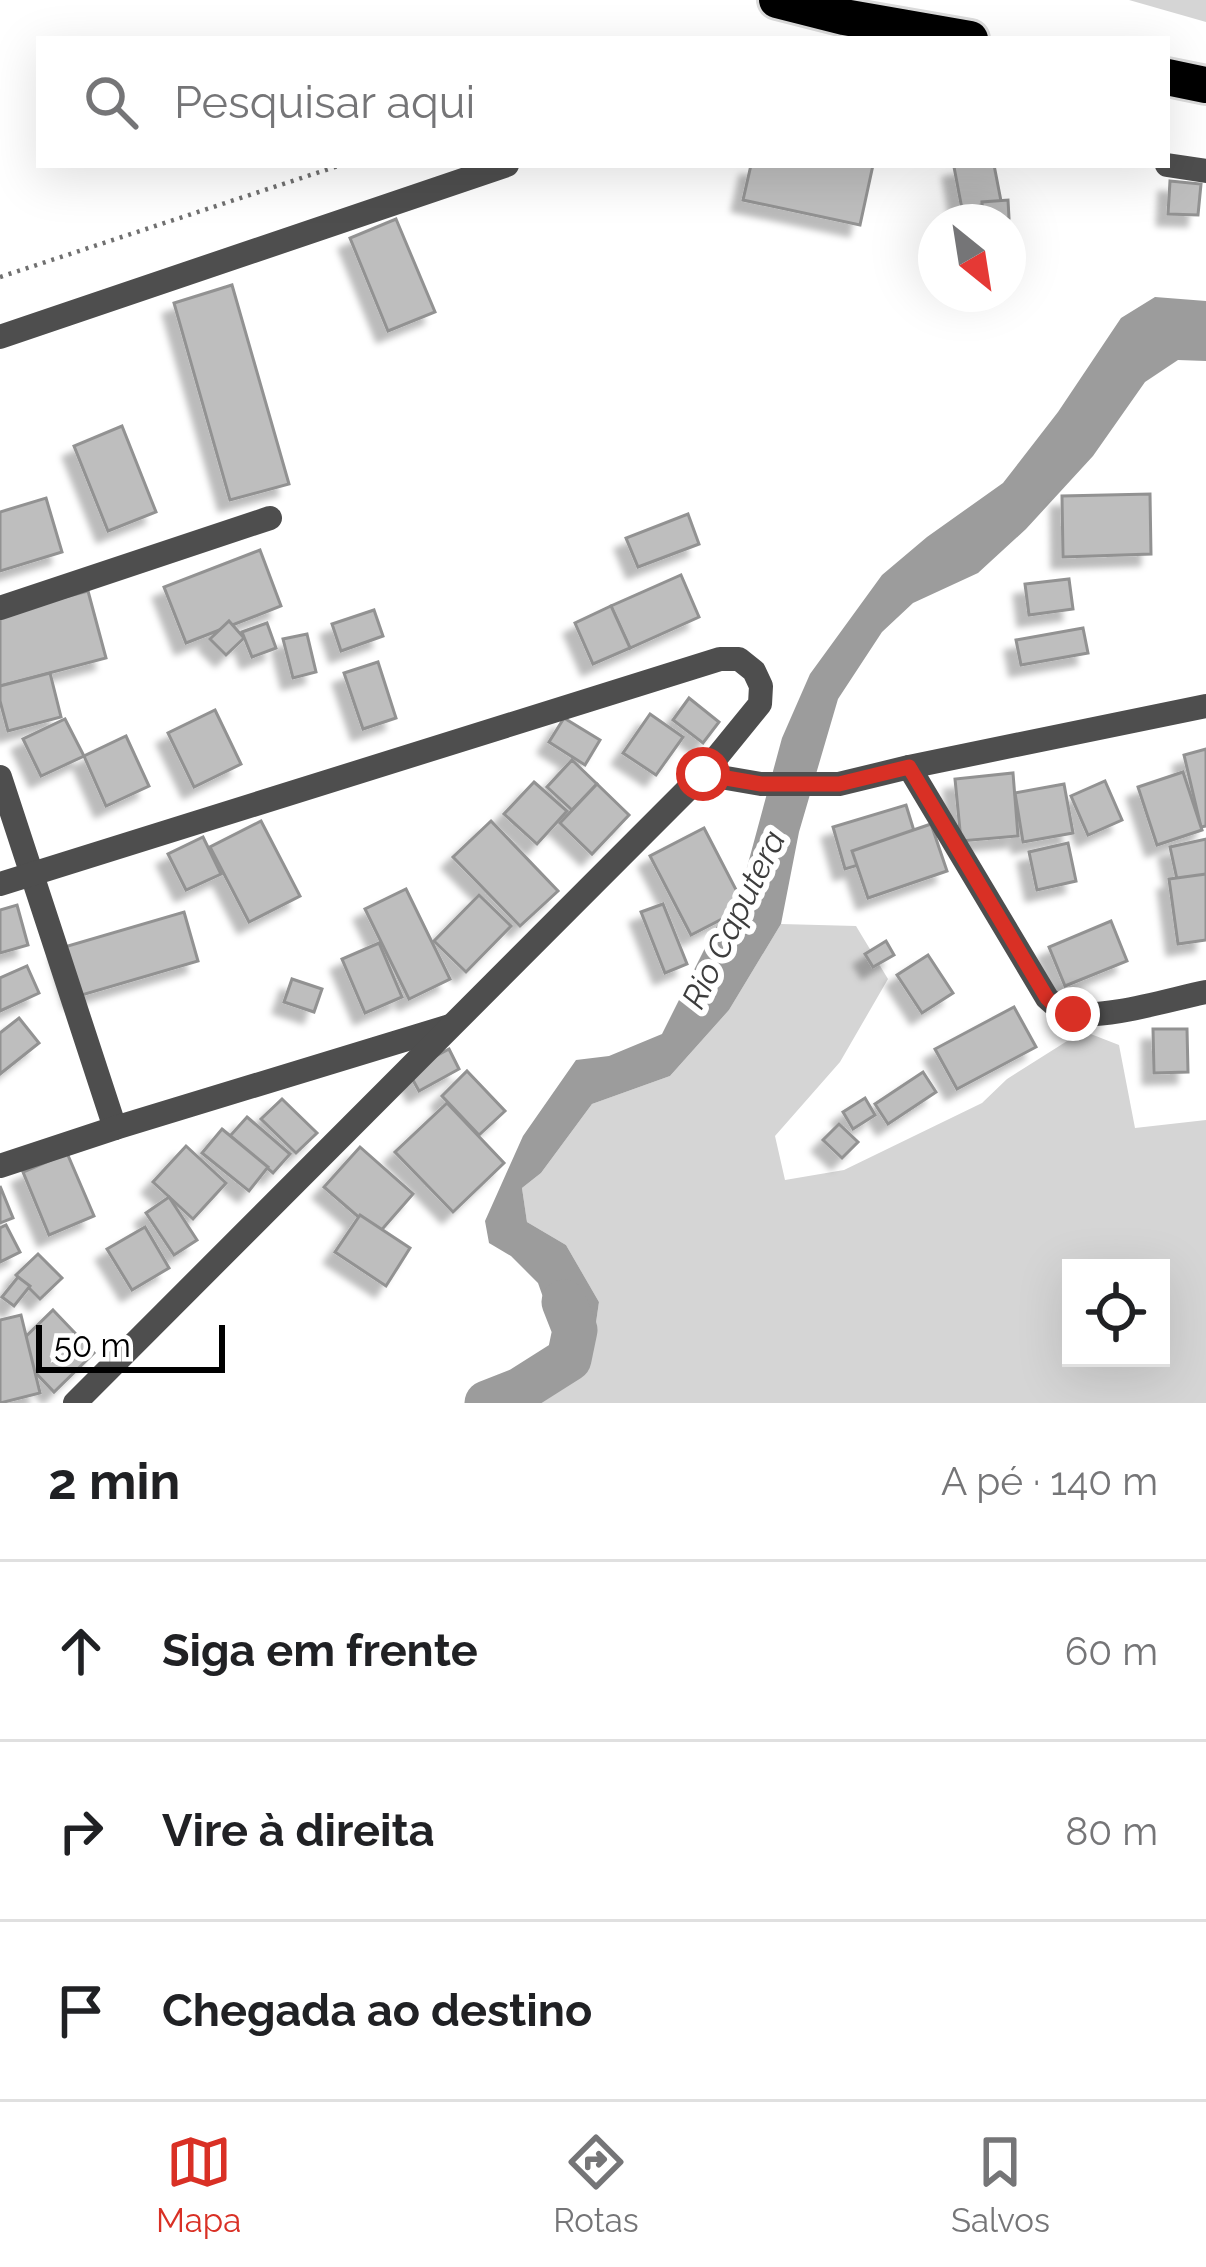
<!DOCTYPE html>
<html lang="pt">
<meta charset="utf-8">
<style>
:root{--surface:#fff;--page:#f2f2f2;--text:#202124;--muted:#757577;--line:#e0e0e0;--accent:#d93025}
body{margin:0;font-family:Raleway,sans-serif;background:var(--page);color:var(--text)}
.controls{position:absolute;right:36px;bottom:36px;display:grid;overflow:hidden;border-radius:0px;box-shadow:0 12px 48px #0002}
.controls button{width:108px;height:108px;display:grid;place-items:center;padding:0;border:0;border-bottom:3px solid var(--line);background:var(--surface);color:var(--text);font:60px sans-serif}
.compass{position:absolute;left:918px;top:204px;width:108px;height:108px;border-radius:50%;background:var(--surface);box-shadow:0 12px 48px #0002;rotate:150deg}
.scale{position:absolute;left:36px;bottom:30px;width:189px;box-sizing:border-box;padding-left:12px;border:6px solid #000;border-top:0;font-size:33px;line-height:42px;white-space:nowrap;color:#000;-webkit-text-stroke:9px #fff;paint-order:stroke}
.stop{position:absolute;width:36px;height:36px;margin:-27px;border:9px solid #d93025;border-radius:50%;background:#fff}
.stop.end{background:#d93025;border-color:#fff;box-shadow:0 3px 12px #0008}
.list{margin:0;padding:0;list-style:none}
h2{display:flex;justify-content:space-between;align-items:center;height:156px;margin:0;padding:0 48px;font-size:51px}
h2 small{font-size:39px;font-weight:400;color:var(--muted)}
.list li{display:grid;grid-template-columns:78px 1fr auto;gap:36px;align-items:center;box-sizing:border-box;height:180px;padding:0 48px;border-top:3px solid var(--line)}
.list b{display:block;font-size:45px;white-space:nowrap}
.list em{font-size:39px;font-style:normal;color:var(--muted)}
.icon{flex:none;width:66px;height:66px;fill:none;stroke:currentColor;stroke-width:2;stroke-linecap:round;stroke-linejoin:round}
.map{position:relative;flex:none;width:1206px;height:1403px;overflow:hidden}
.search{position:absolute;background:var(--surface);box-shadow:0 12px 48px #0002;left:36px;right:36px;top:36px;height:132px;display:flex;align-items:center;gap:30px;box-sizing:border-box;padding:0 42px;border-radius:0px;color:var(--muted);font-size:45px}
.sheet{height:696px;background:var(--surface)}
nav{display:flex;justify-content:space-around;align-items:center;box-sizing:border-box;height:168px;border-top:3px solid var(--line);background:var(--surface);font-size:33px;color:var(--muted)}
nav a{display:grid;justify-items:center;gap:6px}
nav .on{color:var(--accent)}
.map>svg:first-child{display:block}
</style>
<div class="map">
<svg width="1206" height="1403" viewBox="0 0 1206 1403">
<defs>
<filter id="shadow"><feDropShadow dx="-11" dy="11" stdDeviation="3" flood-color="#0004"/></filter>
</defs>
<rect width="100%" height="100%" fill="#fff"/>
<!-- green -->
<g fill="#d5d5d5" fill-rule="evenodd">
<polygon points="1129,0 1206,0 1206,22"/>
<path d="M781,924l75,2 32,53 -48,83 -65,74 10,44 59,-10 138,-67 25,-24 76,-48 36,14 16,83 71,-8v283h-680l65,-46 8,-55 -33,-57 -39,-23 -5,-34 19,-15 51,-69 78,-28 59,-66zM1071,1268h90v90h-90z"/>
</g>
<!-- water -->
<polygon fill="#9c9c9c" points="1155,297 1206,301 1206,361 1178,360 1145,382 1093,456 1026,529 978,573 913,603 882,632 838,699 799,832 781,924 729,1010 670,1076 592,1104 541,1173 522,1188 527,1222 566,1245 599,1302 591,1357 569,1359 564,1321 544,1300 538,1283 511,1256 489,1243 485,1221 523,1136 576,1060 609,1056 662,1034 710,938 743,882 782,738 810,674 882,575 927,537 1003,483 1058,412 1121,318"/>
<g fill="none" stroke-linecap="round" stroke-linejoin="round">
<!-- river -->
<polyline stroke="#9c9c9c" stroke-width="45" points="487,1403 520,1390 569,1359 575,1330 564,1302"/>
</g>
<!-- building -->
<g fill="#bebebe" stroke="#929292" stroke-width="3" filter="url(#shadow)">
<polygon points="751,165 873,165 860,225 743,200"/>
<polygon points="963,165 994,165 1001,201 962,209 954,167"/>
<polygon points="1170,181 1201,184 1198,215 1168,214"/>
<polygon points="1008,200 1009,218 983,220 982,202"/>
<polygon points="396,219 435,312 388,331 350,238"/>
<polygon points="232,285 289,484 230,500 174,303"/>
<polygon points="122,426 156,512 108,531 74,446"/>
<polygon points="1150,494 1151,554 1063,557 1062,496"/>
<polygon points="46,498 62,552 0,571 0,512"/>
<polygon points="688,514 699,544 638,567 626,538"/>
<polygon points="260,550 281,606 186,643 164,587"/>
<polygon points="681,575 699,617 630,648 611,606"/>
<polygon points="1069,579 1073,609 1029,615 1025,584"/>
<polygon points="88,591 106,658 0,686 0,614"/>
<polygon points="611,606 630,648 593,664 575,623"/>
<polygon points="374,610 383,636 341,651 332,624"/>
<polygon points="229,621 244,638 226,655 210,639"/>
<polygon points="267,623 276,648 252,657 242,632"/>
<polygon points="1083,628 1088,653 1021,665 1016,640"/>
<polygon points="307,634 316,672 293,678 283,639"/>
<polygon points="378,662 396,718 363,729 344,673"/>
<polygon points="50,673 61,717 8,731 0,701 0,686"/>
<polygon points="689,698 719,722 703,743 673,720"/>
<polygon points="215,710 241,764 194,787 168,733"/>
<polygon points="650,714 683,737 656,775 623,753"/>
<polygon points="564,718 600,740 585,765 549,742"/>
<polygon points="65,719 84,756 41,776 23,739"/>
<polygon points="126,736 149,786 106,806 84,756"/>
<polygon points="1206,749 1206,826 1201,827 1184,755"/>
<polygon points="572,760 597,784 572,810 547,787"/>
<polygon points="1183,772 1202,830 1157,845 1138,787"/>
<polygon points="1013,773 1018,836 961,841 955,779"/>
<polygon points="1105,781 1122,820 1088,835 1071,796"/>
<polygon points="534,782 567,811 537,844 504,814"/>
<polygon points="597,784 629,815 592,854 560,823"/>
<polygon points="1064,784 1073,833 1023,842 1015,793"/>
<polygon points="906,805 919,847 845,869 833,827"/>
<polygon points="261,821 300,896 249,922 210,847"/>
<polygon points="491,821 558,891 520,926 453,857"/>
<polygon points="931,824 947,871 868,898 852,851"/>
<polygon points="704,828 745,907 691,935 650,856"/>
<polygon points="203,837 221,874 186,890 168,854"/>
<polygon points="1206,839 1206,887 1180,893 1170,847"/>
<polygon points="1068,843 1076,881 1037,890 1029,852"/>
<polygon points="1206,874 1206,940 1178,944 1169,879"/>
<polygon points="406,889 450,979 409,999 365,909"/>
<polygon points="479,895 511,926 466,972 434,941"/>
<polygon points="663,904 687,964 665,973 641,912"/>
<polygon points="17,905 28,945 0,953 0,910"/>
<polygon points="184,912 198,961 75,997 61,948"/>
<polygon points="1111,921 1127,961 1065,986 1049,947"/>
<polygon points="886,941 894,955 873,967 865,954"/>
<polygon points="379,943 402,997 365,1013 342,959"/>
<polygon points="928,955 953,993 922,1013 897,975"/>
<polygon points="27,966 39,993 0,1011 0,978"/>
<polygon points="292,979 322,989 314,1012 284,1002"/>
<polygon points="1014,1007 1036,1047 957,1089 935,1049"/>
<polygon points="19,1018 39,1043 0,1074 0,1033"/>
<polygon points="1153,1029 1187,1029 1188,1072 1154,1073"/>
<polygon points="449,1049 459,1069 419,1091 408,1071"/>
<polygon points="467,1071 505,1111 479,1135 442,1096"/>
<polygon points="923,1072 936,1092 888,1124 875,1104"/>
<polygon points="865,1098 875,1115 853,1129 843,1112"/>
<polygon points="282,1099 317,1133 296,1153 261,1119"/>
<polygon points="447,1103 504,1163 453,1212 395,1152"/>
<polygon points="247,1117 290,1154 273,1173 230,1136"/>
<polygon points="839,1124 858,1142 842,1158 823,1140"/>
<polygon points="222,1129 268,1167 249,1191 202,1153"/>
<polygon points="186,1146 226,1183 193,1219 153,1182"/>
<polygon points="360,1147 413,1194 378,1234 324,1187"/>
<polygon points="67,1153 94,1216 49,1235 23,1172"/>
<polygon points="0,1186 13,1218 0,1223"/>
<polygon points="169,1197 197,1240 174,1255 146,1213"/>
<polygon points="360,1215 410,1248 386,1286 335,1252"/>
<polygon points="6,1225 20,1252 0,1262 0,1228"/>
<polygon points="145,1227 169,1268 132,1290 107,1249"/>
<polygon points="38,1254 62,1278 40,1299 16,1275"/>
<polygon points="18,1277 30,1286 14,1306 2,1297"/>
<polygon points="53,1310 94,1353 54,1392 13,1349"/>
<polygon points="21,1315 40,1393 0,1403 0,1320"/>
</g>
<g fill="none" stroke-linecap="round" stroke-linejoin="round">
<defs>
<g id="highway">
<polyline points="777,0 844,17 970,39"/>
<polyline points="1167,77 1206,85"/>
</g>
</defs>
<!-- highway casing -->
<use href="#highway" stroke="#dbdbdb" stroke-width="42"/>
<!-- path -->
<polyline stroke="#707070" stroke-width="4.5" stroke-dasharray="3 6" stroke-linecap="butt" points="0,277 341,165"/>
<!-- street -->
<g stroke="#4e4e4e" stroke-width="24">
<polyline points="1167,165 1206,171"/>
<polyline points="0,337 507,165"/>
<polyline points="0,608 270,518"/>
<path d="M909,767l138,231c8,7 13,13 24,15 33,7 100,-14 135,-21"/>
<polyline points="0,777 115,1128"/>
<polyline points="0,884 720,659 739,659 754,671 761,686 760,704 703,774"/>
<polyline points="0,1166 115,1128 450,1026"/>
<polyline points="75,1403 703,774 761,784 839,784 909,767 1206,706"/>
</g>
<!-- highway -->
<use href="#highway" stroke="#000" stroke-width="36"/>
</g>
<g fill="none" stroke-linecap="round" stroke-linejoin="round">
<!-- route -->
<polyline stroke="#d93025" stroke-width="15" points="703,774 761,784 839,784 909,767 1047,998 1059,1010 1073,1014"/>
</g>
<g text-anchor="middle" stroke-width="12" stroke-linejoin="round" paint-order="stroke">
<!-- water labels -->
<g font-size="33" font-style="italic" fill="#3d3d3d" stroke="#fff">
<text transform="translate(733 919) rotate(-64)" y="12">Rio Caputera</text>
</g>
</g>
</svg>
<div class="controls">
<button><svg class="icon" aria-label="locate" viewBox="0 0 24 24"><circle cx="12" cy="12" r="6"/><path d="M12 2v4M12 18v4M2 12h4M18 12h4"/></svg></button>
</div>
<svg class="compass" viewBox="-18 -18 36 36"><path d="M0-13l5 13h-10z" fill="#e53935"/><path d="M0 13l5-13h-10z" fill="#757577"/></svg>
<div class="scale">50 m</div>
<div class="stop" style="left:703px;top:774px"></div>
<div class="stop end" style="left:1073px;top:1014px"></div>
<div class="search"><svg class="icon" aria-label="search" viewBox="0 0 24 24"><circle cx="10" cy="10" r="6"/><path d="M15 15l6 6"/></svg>Pesquisar aqui</div>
</div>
<section class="sheet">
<h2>2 min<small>A pé · 140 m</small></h2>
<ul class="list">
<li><svg class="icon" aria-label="ahead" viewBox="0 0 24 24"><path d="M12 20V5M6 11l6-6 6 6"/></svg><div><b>Siga em frente</b></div><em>60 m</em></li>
<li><svg class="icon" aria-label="right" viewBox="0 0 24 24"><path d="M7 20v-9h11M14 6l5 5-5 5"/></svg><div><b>Vire à direita</b></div><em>80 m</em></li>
<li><svg class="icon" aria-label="arrive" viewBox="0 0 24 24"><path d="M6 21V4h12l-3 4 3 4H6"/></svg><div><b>Chegada ao destino</b></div></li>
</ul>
</section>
<nav>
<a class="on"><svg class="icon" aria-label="map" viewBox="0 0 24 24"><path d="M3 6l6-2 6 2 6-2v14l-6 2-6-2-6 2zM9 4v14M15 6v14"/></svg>Mapa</a>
<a><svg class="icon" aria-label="directions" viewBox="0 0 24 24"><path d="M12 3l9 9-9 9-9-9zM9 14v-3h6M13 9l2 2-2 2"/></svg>Rotas</a>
<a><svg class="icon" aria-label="saved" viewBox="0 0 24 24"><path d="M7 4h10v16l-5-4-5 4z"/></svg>Salvos</a>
</nav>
